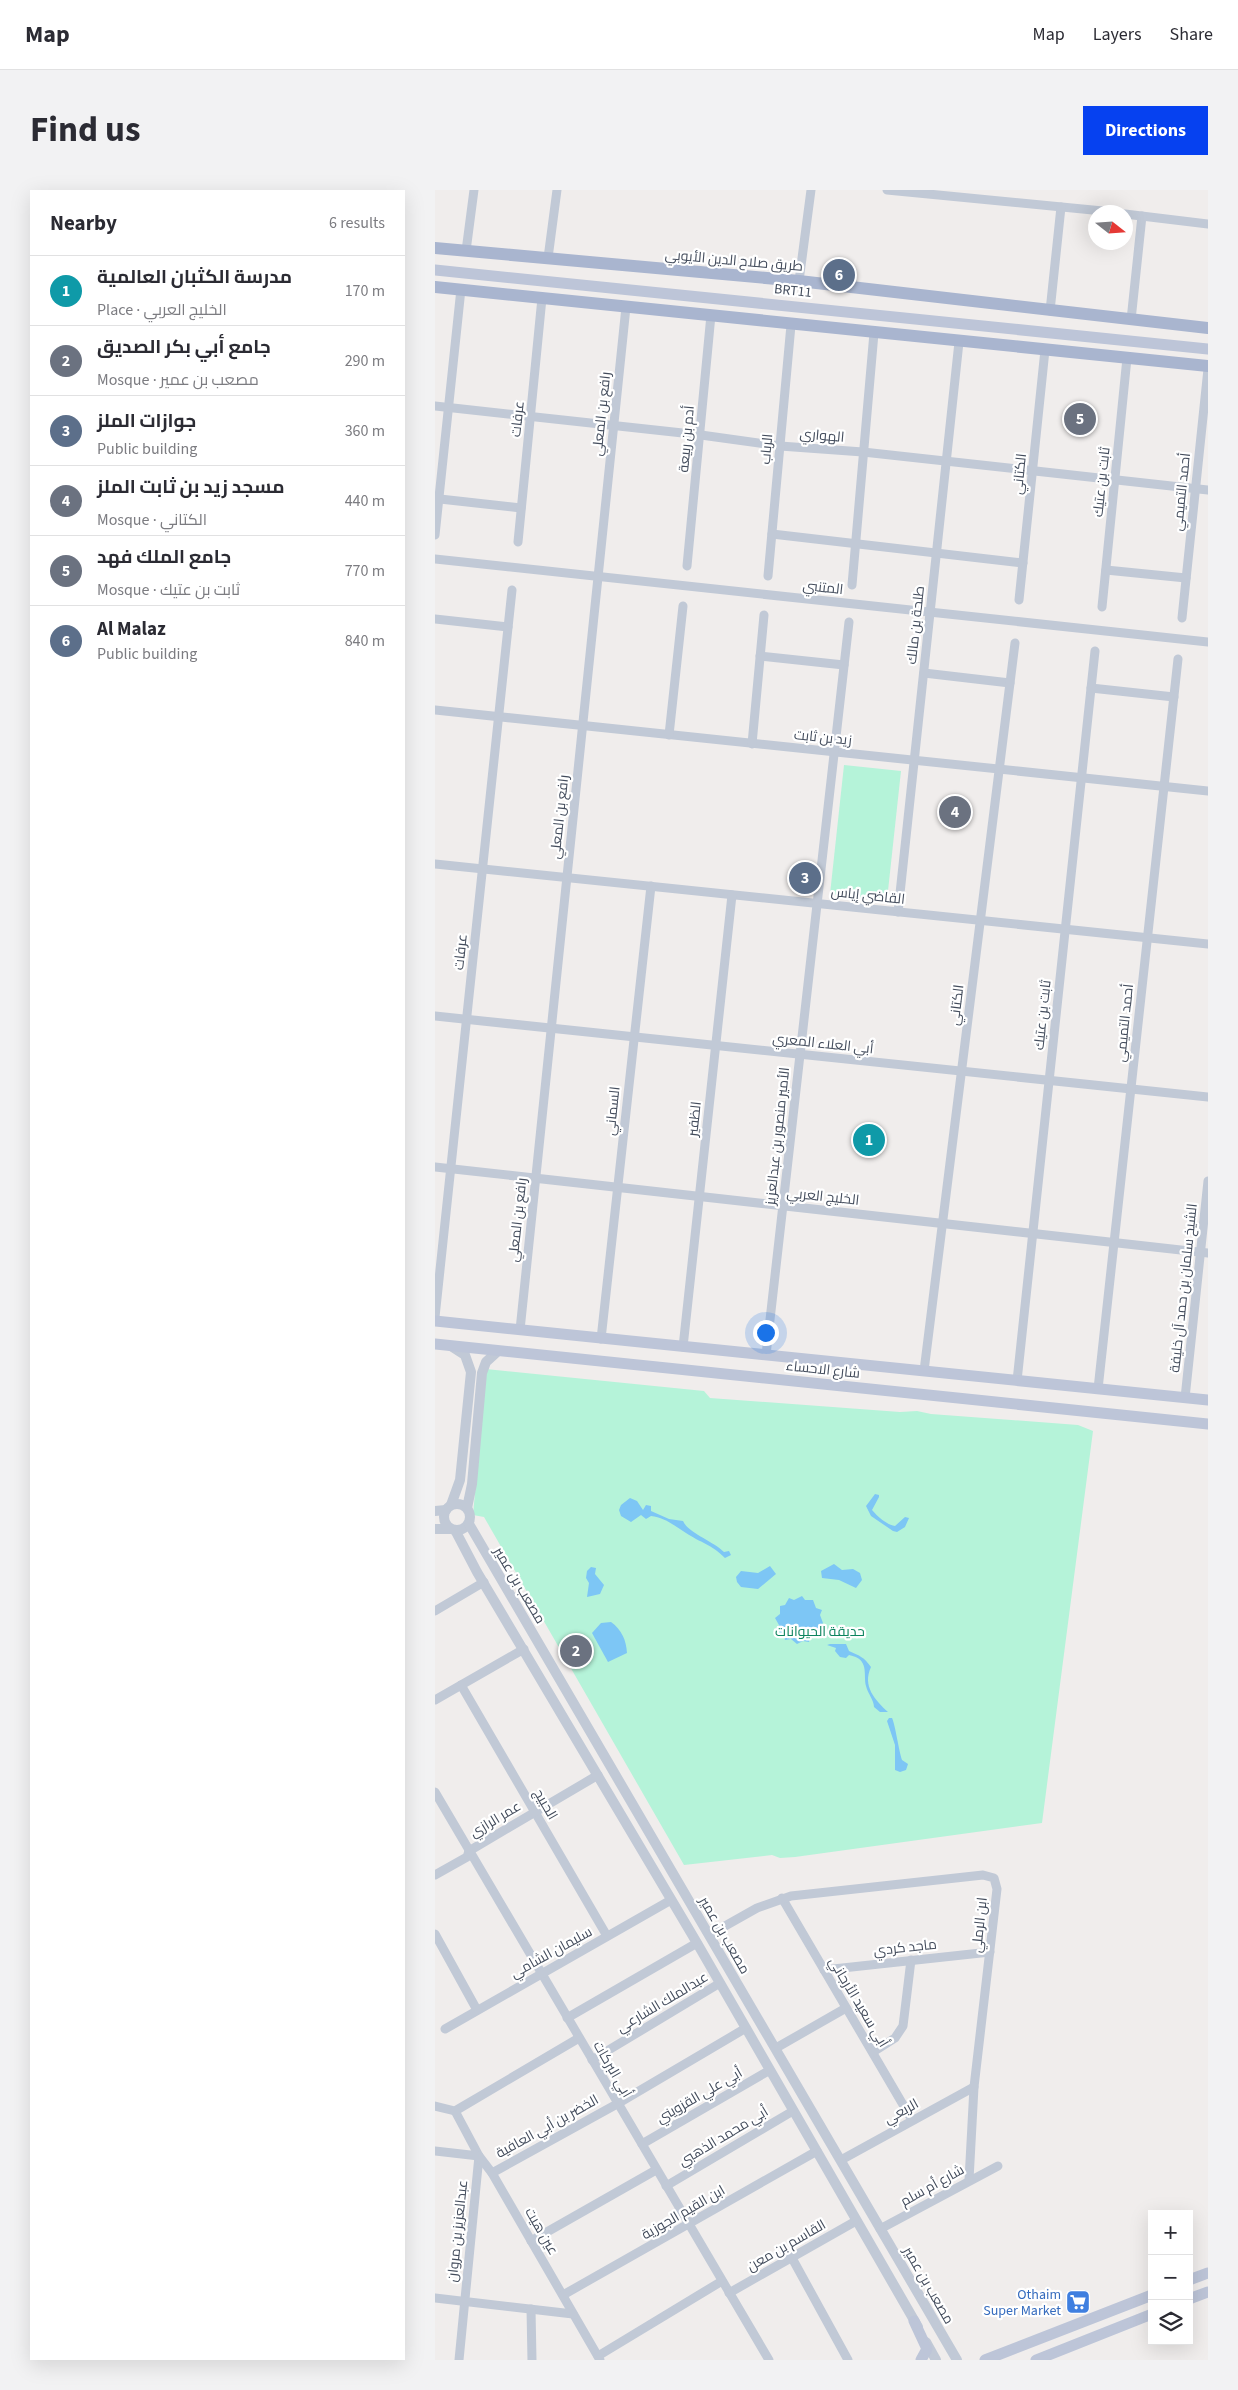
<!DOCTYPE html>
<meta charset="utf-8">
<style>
:root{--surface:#fff;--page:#f2f2f3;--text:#2b2b33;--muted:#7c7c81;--line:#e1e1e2;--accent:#0641f0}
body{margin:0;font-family:"Source Sans 3",Cairo,sans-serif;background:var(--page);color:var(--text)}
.controls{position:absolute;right:15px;bottom:15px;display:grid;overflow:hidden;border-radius:0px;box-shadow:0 5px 20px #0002}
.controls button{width:45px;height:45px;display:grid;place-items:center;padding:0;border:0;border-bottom:1px solid var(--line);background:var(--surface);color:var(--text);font:25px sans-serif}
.compass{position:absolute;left:653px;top:15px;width:45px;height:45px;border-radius:50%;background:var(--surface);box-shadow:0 5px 20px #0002;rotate:107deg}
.you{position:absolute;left:330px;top:1142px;width:18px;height:18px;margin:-12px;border:4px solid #fff;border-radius:50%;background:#1a73e8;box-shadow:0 0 0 8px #1a73e833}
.badge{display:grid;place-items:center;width:32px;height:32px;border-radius:50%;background:var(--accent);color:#fff;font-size:16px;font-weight:700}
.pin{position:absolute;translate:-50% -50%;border:2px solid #fff;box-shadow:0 1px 5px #0006}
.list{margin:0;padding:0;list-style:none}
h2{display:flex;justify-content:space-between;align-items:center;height:65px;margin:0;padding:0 20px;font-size:21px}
h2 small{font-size:16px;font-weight:400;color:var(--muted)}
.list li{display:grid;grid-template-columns:32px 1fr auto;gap:15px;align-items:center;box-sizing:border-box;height:70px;padding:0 20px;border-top:1px solid var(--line)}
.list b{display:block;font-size:19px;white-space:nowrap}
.list p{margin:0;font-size:16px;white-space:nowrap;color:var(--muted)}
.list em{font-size:16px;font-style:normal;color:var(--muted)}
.icon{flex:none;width:28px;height:28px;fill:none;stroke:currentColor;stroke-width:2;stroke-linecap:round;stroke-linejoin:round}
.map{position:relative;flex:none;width:773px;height:2170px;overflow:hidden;border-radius:0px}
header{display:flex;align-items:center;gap:30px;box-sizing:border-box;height:70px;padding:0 25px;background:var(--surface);border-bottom:1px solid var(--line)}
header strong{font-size:24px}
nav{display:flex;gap:28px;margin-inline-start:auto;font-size:18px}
.intro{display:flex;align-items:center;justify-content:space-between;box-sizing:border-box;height:120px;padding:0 30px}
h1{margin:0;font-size:35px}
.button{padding:12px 22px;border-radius:0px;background:var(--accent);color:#fff;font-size:18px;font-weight:700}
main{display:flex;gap:30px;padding:0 30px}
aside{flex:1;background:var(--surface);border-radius:0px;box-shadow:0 5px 20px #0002}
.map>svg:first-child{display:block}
</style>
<header>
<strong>Map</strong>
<nav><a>Map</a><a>Layers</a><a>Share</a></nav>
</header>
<div class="intro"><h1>Find us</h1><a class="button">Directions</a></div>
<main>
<aside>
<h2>Nearby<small>6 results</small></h2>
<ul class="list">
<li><span class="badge" style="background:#0f9aa8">1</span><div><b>مدرسة الكثبان العالمية</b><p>Place · الخليج العربي</p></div><em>170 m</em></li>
<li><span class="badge" style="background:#6b7280">2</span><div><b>جامع أبي بكر الصديق</b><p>Mosque · مصعب بن عمير</p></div><em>290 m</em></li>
<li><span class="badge" style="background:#5c6f8a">3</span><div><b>جوازات الملز</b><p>Public building</p></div><em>360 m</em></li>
<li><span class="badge" style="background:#6b7280">4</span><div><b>مسجد زيد بن ثابت الملز</b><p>Mosque · الكتاني</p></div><em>440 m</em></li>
<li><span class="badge" style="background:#6b7280">5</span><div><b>جامع الملك فهد</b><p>Mosque · ثابت بن عتيك</p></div><em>770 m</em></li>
<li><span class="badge" style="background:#5c6f8a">6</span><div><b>Al Malaz</b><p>Public building</p></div><em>840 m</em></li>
</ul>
</aside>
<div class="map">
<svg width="773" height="2170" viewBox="0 0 773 2170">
<rect width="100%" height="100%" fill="#f0edec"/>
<!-- green -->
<g fill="#b5f3d9">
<polygon points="409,575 466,581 452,710 395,704"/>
<polygon points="51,1179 269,1201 275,1208 465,1222 482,1221 496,1224 643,1235 658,1241 607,1633 360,1667 345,1668 337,1665 249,1675 49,1327 38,1325"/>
</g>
<!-- water -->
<g fill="#7dc6f5">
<path d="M440,1304l4,1v2l-7,13c5,6 15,15 23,16l10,-9 4,1 -4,9 -8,5 -4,-1 -22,-15 -5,-10z"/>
<path d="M195,1308l7,3 6,9 3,-5 5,1v5l18,8 14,2c5,12 30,20 41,31l5,-1 2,4 -6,3c-14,-14 -24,-15 -39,-25 -11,-7 -22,-16 -35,-17l-5,3 -5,-4 -10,7 -10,-6 -2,-6 2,-5z"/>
<polygon points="399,1374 407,1380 418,1379 425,1383 427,1390 421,1398 404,1390 387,1388 386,1381"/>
<polygon points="335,1376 341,1384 323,1399 306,1397 302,1392 301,1387 306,1381 323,1383"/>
<polygon points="156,1377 161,1378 160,1384 169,1395 165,1404 152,1407 154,1393 151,1388 152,1381"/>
<polygon points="367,1406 370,1410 378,1410 381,1418 387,1420 385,1425 388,1433 384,1436 383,1445 375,1448 374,1452 368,1451 362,1454 356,1449 350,1450 349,1445 342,1440 344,1435 340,1428 345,1424 345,1416 350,1415 354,1408 359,1410"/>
<path d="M176,1432c11,8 15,18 16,31l-19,9 -16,-29 9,-10z"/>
<path d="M395,1454h16l3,7c11,5 15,6 22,16 -9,19 4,33 17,45h-8l-6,-5c0,-7 -6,-13 -8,-21 -3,-12 4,-27 -17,-31l-3,3 -6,-1 -5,-6 1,-3 -9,-3z"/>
<path d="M454,1528h3c3,6 7,33 10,42l6,4 -2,6 -6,2 -5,-2v-25l-8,-24z"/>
</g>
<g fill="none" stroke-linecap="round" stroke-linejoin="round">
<!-- minor -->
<g stroke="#c1c9d6" stroke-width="9">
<polyline points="452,0 678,22"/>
<polyline points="690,24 773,34"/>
<polyline points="31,61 39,0"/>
<polyline points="113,68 122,0"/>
<polyline points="364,91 376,0"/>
<polyline points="615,121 626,17"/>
<polyline points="696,130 707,26"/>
<polyline points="0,216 266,245 345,256 428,262 773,300"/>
<polyline points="5,309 86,318"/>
<polyline points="337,344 588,373"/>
<polyline points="0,345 26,99"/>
<polyline points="83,352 107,108"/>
<polyline points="0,369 773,452"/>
<polyline points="252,376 276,125"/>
<polyline points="671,380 751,388"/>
<polyline points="333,386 356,135"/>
<polyline points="417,395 439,143"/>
<polyline points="584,410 610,160"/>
<polyline points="667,417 692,168"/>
<polyline points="747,428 773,179"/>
<polyline points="0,429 73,437"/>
<polyline points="325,466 409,475"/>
<polyline points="489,483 575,493"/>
<polyline points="656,498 739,507"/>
<polyline points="0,520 773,601"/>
<polyline points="234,545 248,416"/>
<polyline points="317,554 329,425"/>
<polyline points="0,674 773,754"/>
<polyline points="463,722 524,152"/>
<polyline points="0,826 773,907"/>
<polyline points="0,977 773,1063"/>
<polyline points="0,1127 77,400"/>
<polyline points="85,1140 191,117"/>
<polyline points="166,1149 216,696"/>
<polyline points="248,1157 297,705"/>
<polyline points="331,1165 414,432"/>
<polyline points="489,1181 580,453"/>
<polyline points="582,1191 660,461"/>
<polyline points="663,1199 743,469"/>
<polyline points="750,1208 773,991"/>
<polyline points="0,1421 49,1392"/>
<polyline points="26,1495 172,1746"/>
<polyline points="0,1510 89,1459"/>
<polyline points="0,1602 334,2170"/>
<polyline points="0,1685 32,1667 34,1661 163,1585"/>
<polyline points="347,1708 477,1930"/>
<polyline points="0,1744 42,1820"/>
<polyline points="274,1745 322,1718 356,1706 548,1685 559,1688 562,1699 539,1897 534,1990"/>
<polyline points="389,1780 555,1762"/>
<polyline points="132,1828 262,1753"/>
<polyline points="10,1839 236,1710"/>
<polyline points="341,1858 411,1818"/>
<polyline points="438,1862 460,1848 468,1836 476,1770"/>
<polyline points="157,1870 285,1793"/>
<polyline points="0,1916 20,1921 144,1848"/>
<polyline points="20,1921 44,1966 24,2170"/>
<polyline points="207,1954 335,1880"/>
<polyline points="0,1961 44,1966 57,1983 165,2170"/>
<polyline points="406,1970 539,1897"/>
<polyline points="57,1983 182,1914 311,1838"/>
<polyline points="231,1996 358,1921"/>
<polyline points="445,2039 563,1976"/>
<polyline points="96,2051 221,1980"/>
<polyline points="357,2068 413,2170"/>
<polyline points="294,2103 421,2031"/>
<polyline points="128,2105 382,1961"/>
<polyline points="0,2108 138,2124"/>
<polyline points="96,2119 97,2170"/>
<polyline points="163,2166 287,2091"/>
</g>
<!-- tertiary -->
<g stroke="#c1c9d6" stroke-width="10">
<circle cx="22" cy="1327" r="13"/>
<polyline points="16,1315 25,1290 36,1182 30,1165 16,1156"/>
<polyline points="32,1318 37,1294 47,1183 51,1172 63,1161"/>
<polyline points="0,1321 11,1320"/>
<polyline points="34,1334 522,2170"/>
<polyline points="0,1339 16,1339"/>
<polyline points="20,1340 42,1382 262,1753 483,2137"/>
<polyline points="491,2152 501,2170"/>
</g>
<!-- secondary -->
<g stroke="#bdc5d8" stroke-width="11">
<polyline points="0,80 773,159"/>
<polyline points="0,1131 773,1210"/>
<polyline points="0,1154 773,1234"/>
<polyline points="754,2090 773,2083"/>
<polyline points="754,2109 773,2102"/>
<polyline points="479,2131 492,2159 486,2170"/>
<polyline points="550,2170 717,2105"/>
<polyline points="601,2170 717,2124"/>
</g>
<!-- primary -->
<g stroke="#a9b5cf" stroke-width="12">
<polyline points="0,58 364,91 773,138"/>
<polyline points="0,97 773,176"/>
</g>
</g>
<!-- icons -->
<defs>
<symbol id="supermarket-square" viewBox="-11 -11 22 22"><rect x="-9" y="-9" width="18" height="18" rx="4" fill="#3f7fe0" stroke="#fff"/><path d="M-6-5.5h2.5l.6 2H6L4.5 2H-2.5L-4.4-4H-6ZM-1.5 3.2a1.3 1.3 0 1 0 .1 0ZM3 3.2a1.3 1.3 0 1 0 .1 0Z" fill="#fff"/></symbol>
</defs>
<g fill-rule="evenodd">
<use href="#supermarket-square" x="629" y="2098" width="28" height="28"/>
</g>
<g text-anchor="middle" stroke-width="4.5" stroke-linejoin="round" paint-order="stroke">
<!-- street labels -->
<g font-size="14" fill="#434c5c" stroke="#fff">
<text transform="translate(299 70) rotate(5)" y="5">طريق صلاح الدين الأيوبي</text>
<text transform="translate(358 100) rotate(6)" y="5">BRT11</text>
<text transform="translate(166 224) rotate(-84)" y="5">رافع بن المعلي</text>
<text transform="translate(82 229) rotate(-84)" y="5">عرفات</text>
<text transform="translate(387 245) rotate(5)" y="5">الهواري</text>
<text transform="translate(251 249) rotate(-85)" y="5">أدم بن ربيعة</text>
<text transform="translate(331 259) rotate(-85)" y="5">الرباب</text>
<text transform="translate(584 284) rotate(-84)" y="5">الكتاني</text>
<text transform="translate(666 292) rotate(-84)" y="5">ثابت بن عتيك</text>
<text transform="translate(746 302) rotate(-84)" y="5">أحمد التميمي</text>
<text transform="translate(388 397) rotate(6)" y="5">المتنبي</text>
<text transform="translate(480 435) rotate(-84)" y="5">طلحة بن مالك</text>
<text transform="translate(388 547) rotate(6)" y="5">زيد بن ثابت</text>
<text transform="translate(124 627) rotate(-84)" y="5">رافع بن المعلي</text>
<text transform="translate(433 705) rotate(6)" y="5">القاضي إياس</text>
<text transform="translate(25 762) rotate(-84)" y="5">عرفات</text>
<text transform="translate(521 815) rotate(-83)" y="5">الكتاني</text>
<text transform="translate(607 825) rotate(-84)" y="5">ثابت بن عتيك</text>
<text transform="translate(689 833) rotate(-84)" y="5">أحمد التميمي</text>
<text transform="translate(388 853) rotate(6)" y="5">أبي العلاء المعري</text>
<text transform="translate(177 921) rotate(-84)" y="5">السماني</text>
<text transform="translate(259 929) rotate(-84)" y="5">الظفير</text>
<text transform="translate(342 946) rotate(-84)" y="5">الأمير منصور بن عبدالعزيز</text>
<text transform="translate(388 1006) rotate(6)" y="5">الخليج العربي</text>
<text transform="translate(82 1030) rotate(-84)" y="5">رافع بن المعلي</text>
<text transform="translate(748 1098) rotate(-84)" y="5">الشيخ سلمان بن حمد آل خليفة</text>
<text transform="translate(388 1179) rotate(6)" y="5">شارع الاحساء</text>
<text transform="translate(85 1395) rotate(59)" y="5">مصعب بن عمير</text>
<text transform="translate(111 1614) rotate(60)" y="5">الحبيج</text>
<text transform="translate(60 1629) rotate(-31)" y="5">عمر الرازي</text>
<text transform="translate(544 1735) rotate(-84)" y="5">ابن الرملي</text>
<text transform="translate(290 1745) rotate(60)" y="5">مصعب بن عمير</text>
<text transform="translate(470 1757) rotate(-6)" y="5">ماجد كردي</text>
<text transform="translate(116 1762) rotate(-29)" y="5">سليمان الشامي</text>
<text transform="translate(227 1812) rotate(-31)" y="5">عبدالملك الشارعي</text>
<text transform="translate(424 1812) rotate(59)" y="5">أبي سعيد الأرجاني</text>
<text transform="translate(178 1879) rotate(60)" y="5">أبي البركات</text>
<text transform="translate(264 1905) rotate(-30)" y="5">أبي علي القزويني</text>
<text transform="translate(466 1921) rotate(-29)" y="5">الربعي</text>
<text transform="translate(112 1936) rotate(-29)" y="5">الخضر بن أبي العافية</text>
<text transform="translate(288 1946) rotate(-31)" y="5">أبي محمد الذهبي</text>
<text transform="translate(497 1995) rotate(-29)" y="5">شارع أم سلم</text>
<text transform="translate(248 2022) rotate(-30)" y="5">ابن القيم الجوزية</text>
<text transform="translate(22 2041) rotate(-84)" y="5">عبدالعزيز بن مروان</text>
<text transform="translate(107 2041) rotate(60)" y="5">عين هيت</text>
<text transform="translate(351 2055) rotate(-30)" y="5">القاسم بن معن</text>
<text transform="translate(494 2095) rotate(60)" y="5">مصعب بن عمير</text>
</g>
<!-- park labels -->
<g font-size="14" fill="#0d845f" stroke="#fff">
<text x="385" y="1446">حديقة الحيوانات</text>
</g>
<!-- shop labels -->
<g font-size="14" fill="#366cbe" stroke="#fff" text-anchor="end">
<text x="626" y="2109">Othaim<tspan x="626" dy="16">Super Market</tspan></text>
</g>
</g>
</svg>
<div class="controls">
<button>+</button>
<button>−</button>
<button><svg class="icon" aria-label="layers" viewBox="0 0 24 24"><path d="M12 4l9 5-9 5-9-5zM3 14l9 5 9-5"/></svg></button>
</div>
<svg class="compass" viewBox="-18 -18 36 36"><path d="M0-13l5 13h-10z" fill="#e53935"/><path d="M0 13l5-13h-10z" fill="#7c7c81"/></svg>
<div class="you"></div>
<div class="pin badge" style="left:434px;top:950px;background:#0f9aa8">1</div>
<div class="pin badge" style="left:141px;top:1461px;background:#6b7280">2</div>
<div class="pin badge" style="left:370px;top:688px;background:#5c6f8a">3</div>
<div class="pin badge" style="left:520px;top:622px;background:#6b7280">4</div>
<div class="pin badge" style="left:645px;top:229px;background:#6b7280">5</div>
<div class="pin badge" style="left:404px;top:85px;background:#5c6f8a">6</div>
</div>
</main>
